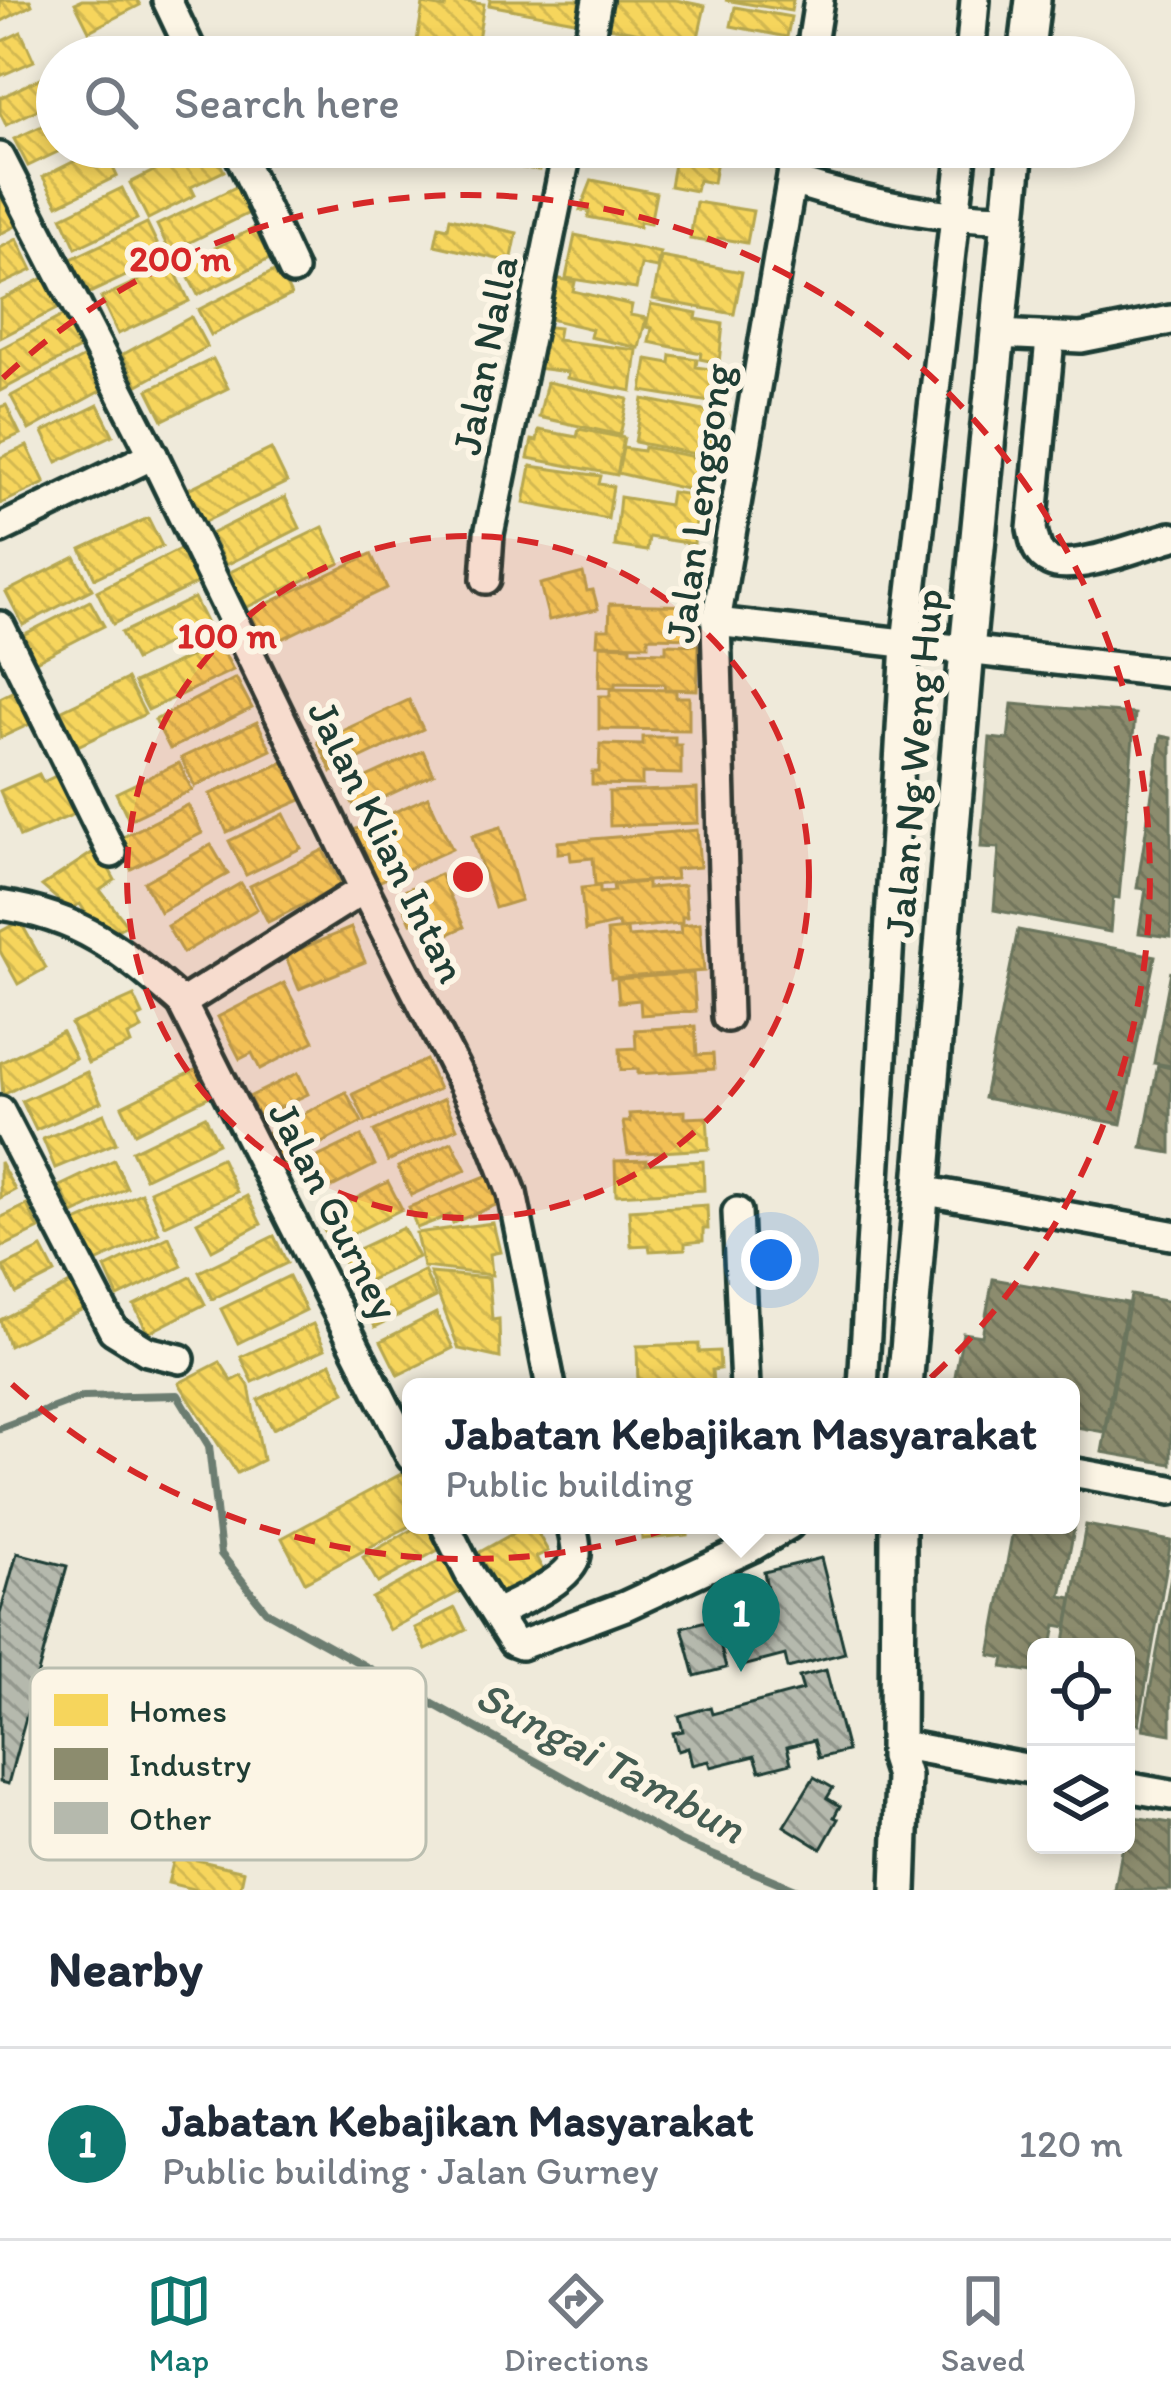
<!DOCTYPE html>
<meta charset="utf-8">
<style>
:root{--surface:#fff;--page:#f2f2f3;--text:#1f2937;--muted:#747a83;--line:#e0e1e3;--accent:#0f766e}
body{margin:0;font-family:Itim,sans-serif;background:var(--page);color:var(--text)}
.controls{position:absolute;right:36px;bottom:36px;display:grid;overflow:hidden;border-radius:18px;box-shadow:0 6px 18px #0003}
.controls button{width:108px;height:108px;display:grid;place-items:center;padding:0;border:0;border-bottom:3px solid var(--line);background:var(--surface);color:var(--text);font:60px sans-serif}
.you{position:absolute;left:771px;top:1260px;width:42px;height:42px;margin:-30px;border:9px solid #fff;border-radius:50%;background:#1a73e8;box-shadow:0 0 0 18px #1a73e833}
.badge{display:grid;place-items:center;width:78px;height:78px;border-radius:50%;background:var(--accent);color:#fff;font-size:39px;font-weight:700}
.pin{position:absolute;translate:-50% -99px;filter:drop-shadow(0 3px 6px #0008)}
.pin::after{content:'';position:absolute;top:63px;width:42px;height:36px;background:inherit;clip-path:polygon(0 0,100% 0,50% 100%)}
.popup{position:absolute;left:402px;top:1378px;width:678px;height:156px;box-sizing:border-box;display:grid;place-content:center;border-radius:18px;background:var(--surface);filter:drop-shadow(0 3px 9px #0005);font-size:39px;white-space:nowrap;color:var(--muted)}
.popup b{font-size:45px;color:var(--text)}
.popup::after{content:'';position:absolute;left:50%;top:100%;margin-left:-24px;border:24px solid transparent;border-top-color:var(--surface)}
.list{margin:0;padding:0;list-style:none}
h2{display:flex;justify-content:space-between;align-items:center;height:156px;margin:0;padding:0 48px;font-size:51px}
h2 small{font-size:39px;font-weight:400;color:var(--muted)}
.list li{display:grid;grid-template-columns:78px 1fr auto;gap:36px;align-items:center;box-sizing:border-box;height:192px;padding:0 48px;border-top:3px solid var(--line)}
.list b{display:block;font-size:45px;white-space:nowrap}
.list p{margin:0;font-size:39px;white-space:nowrap;color:var(--muted)}
.list em{font-size:39px;font-style:normal;color:var(--muted)}
.icon{flex:none;width:66px;height:66px;fill:none;stroke:currentColor;stroke-width:2;stroke-linecap:round;stroke-linejoin:round}
.map{position:relative;flex:none;width:1171px;height:1890px;overflow:hidden}
.search{position:absolute;background:var(--surface);box-shadow:0 6px 18px #0003;left:36px;right:36px;top:36px;height:132px;display:flex;align-items:center;gap:30px;box-sizing:border-box;padding:0 42px;border-radius:66px;color:var(--muted);font-size:45px}
.sheet{height:348px;background:var(--surface)}
nav{display:flex;justify-content:space-around;align-items:center;box-sizing:border-box;height:168px;border-top:3px solid var(--line);background:var(--surface);font-size:33px;color:var(--muted)}
nav a{display:grid;justify-items:center;gap:6px}
nav .on{color:var(--accent)}
.map>svg:first-child{display:block}
</style>
<div class="map">
<svg width="1171" height="1890" viewBox="0 0 1171 1890">
<defs>
<pattern id="homes-back-hatch" width="6" height="6" patternUnits="userSpaceOnUse" patternTransform="scale(3)"><rect width="6" height="6" fill="#f6d55c"/><path d="M-1 5l2 2M0 0l6 6M5-1l2 2" fill="none" stroke="#d2b851"/></pattern>
<pattern id="industry-back-hatch" width="6" height="6" patternUnits="userSpaceOnUse" patternTransform="scale(3)"><rect width="6" height="6" fill="#8c8c6e"/><path d="M-1 5l2 2M0 0l6 6M5-1l2 2" fill="none" stroke="#72745b"/></pattern>
<pattern id="building-back-hatch" width="6" height="6" patternUnits="userSpaceOnUse" patternTransform="scale(3)"><rect width="6" height="6" fill="#b5b9ad"/><path d="M-1 5l2 2M0 0l6 6M5-1l2 2" fill="none" stroke="#93988e"/></pattern>
</defs>
<rect width="100%" height="100%" fill="#efeada"/>
<filter id="ink" filterUnits="userSpaceOnUse"><feTurbulence type="fractalNoise" baseFrequency=".00833" numOctaves="2"/><feDisplacementMap in="SourceGraphic" scale="24" xChannelSelector="R" yChannelSelector="G"/><feConvolveMatrix kernelMatrix="1 2 1 2 8 2 1 2 1" color-interpolation-filters="sRGB"/></filter>
<g filter="url(#ink)">
<!-- homes -->
<g fill="url(#homes-back-hatch)" stroke="#b6a750" stroke-width="3">
<polygon points="0,0 30,0 32,5 0,22"/>
<polygon points="82,0 137,0 140,5 89,31 75,3"/>
<polygon points="447,0 484,4 475,57 415,53 423,4 445,8"/>
<polygon points="490,0 584,0 580,22 489,5"/>
<polygon points="608,0 676,0 705,6 695,51 649,42 650,35 603,26"/>
<polygon points="725,0 793,0 791,11"/>
<polygon points="735,7 791,17 787,37 731,26"/>
<polygon points="21,32 34,61 0,76 0,42"/>
<polygon points="51,73 57,86 57,100 6,125 0,113 0,98"/>
<polygon points="57,119 57,147 68,147 28,166 14,139"/>
<polygon points="103,147 117,176 58,205 43,177"/>
<polygon points="201,147 212,147 224,171 191,187 195,195 148,219 130,183"/>
<polygon points="462,147 554,147 551,167 540,166 539,170 502,165 504,155"/>
<polygon points="677,147 719,149 713,183 698,180 696,191 670,186"/>
<polygon points="592,180 656,193 650,224 640,222 639,227 588,217 589,211 580,210"/>
<polygon points="238,186 251,212 170,252 157,225"/>
<polygon points="122,188 137,219 76,248 62,217"/>
<polygon points="5,193 21,223 0,234 0,195"/>
<polygon points="696,202 753,211 747,243 718,238 717,243 690,239"/>
<polygon points="450,218 517,233 511,262 435,245 439,226 448,228"/>
<polygon points="147,223 164,258 79,298 63,263"/>
<polygon points="258,226 273,257 198,295 182,265"/>
<polygon points="575,235 660,253 657,268 641,265 636,289 566,278"/>
<polygon points="17,239 32,270 0,285 0,248"/>
<polygon points="661,257 742,272 734,314 653,299"/>
<polygon points="172,265 189,301 118,334 101,298"/>
<polygon points="278,269 291,295 211,335 198,310"/>
<polygon points="46,277 62,306 0,338 0,300"/>
<polygon points="550,277 575,282 573,291 632,305 630,315 646,318 639,348 590,337 592,329 540,317"/>
<polygon points="651,304 697,313 696,319 723,324 719,363 700,359 701,353 649,342 652,328 646,327"/>
<polygon points="66,314 83,347 0,391 0,349"/>
<polygon points="191,317 207,347 138,385 122,355"/>
<polygon points="542,326 559,328 557,340 637,350 632,391 567,378 568,372 536,368"/>
<polygon points="671,355 697,359 696,367 718,370 716,403 642,391 647,359 670,363"/>
<polygon points="86,356 104,389 29,430 11,396"/>
<polygon points="213,359 228,388 163,420 148,390"/>
<polygon points="547,382 628,399 620,435 539,417"/>
<polygon points="643,399 729,416 720,459 635,442"/>
<polygon points="6,405 20,434 0,443 0,407"/>
<polygon points="98,405 113,435 57,462 43,432"/>
<polygon points="579,429 624,438 617,475 528,458 532,440 537,441 539,430 577,437"/>
<polygon points="27,446 45,483 0,504 0,458"/>
<polygon points="644,447 695,457 694,463 709,466 703,493 618,473 623,448 643,451"/>
<polygon points="271,449 287,482 198,525 182,492"/>
<polygon points="531,466 601,476 599,484 613,486 608,519 524,503"/>
<polygon points="671,492 698,496 694,544 649,537 647,551 615,546 620,497 669,505"/>
<polygon points="285,497 300,528 226,565 211,534"/>
<polygon points="148,518 162,546 95,578 81,549"/>
<polygon points="323,527 340,563 241,610 224,575"/>
<polygon points="180,549 197,583 113,624 97,591"/>
<polygon points="371,554 387,588 267,646 250,612"/>
<polygon points="75,557 92,589 23,625 6,592"/>
<polygon points="583,573 587,591 593,590 598,609 549,620 540,584"/>
<polygon points="194,598 207,624 135,660 121,633"/>
<polygon points="90,601 104,626 30,664 17,638"/>
<polygon points="610,604 699,606 698,638 648,637 648,645 597,644 598,629 609,629"/>
<polygon points="219,643 233,670 148,710 134,683"/>
<polygon points="666,644 699,645 697,690 665,689 664,684 615,683 615,688 599,687 600,645 631,646 631,651 666,652"/>
<polygon points="236,678 252,708 170,749 155,720"/>
<polygon points="127,679 145,714 69,750 52,715"/>
<polygon points="610,689 676,690 676,697 689,697 689,730 599,729 599,696 610,696"/>
<polygon points="14,691 30,724 0,738 0,698"/>
<polygon points="409,700 423,729 332,772 318,742"/>
<polygon points="257,722 271,750 195,786 181,758"/>
<polygon points="643,737 675,737 675,745 681,745 681,774 642,773 642,785 592,784 592,772 599,772 600,744 643,745"/>
<polygon points="423,751 434,774 356,810 345,787"/>
<polygon points="289,760 306,798 227,832 210,794"/>
<polygon points="179,763 192,790 129,820 116,793"/>
<polygon points="39,774 43,782 60,774 77,813 20,837 0,791"/>
<polygon points="697,789 698,823 610,826 609,792"/>
<polygon points="428,797 452,849 378,882 354,830"/>
<polygon points="188,805 202,833 131,869 117,840"/>
<polygon points="284,814 301,848 246,875 229,841"/>
<polygon points="501,827 521,900 495,908 472,836"/>
<polygon points="697,830 700,867 675,869 676,879 595,885 593,858 571,860 570,852 558,853 558,842"/>
<polygon points="211,845 228,874 160,912 144,882"/>
<polygon points="98,849 115,880 100,890 127,925 109,934 93,924 80,904 69,909 42,886"/>
<polygon points="323,850 341,886 268,922 250,886"/>
<polygon points="440,874 464,927 438,939 427,916 411,923 398,894"/>
<polygon points="647,882 647,888 684,885 687,917 682,917 682,923 619,929 618,923 585,931 581,888 600,886 600,893 614,891 613,885"/>
<polygon points="241,883 257,909 183,953 167,926"/>
<polygon points="20,921 46,968 18,984 0,951 0,932"/>
<polygon points="700,923 704,971 611,978 607,931 627,929 628,937 681,933 680,925"/>
<polygon points="351,928 365,962 299,989 285,955"/>
<polygon points="693,973 696,1011 641,1015 640,1000 619,1002 617,979"/>
<polygon points="284,983 314,1041 260,1069 252,1053 240,1059 218,1017"/>
<polygon points="134,996 143,1015 137,1018 142,1029 128,1036 131,1044 88,1063 71,1024"/>
<polygon points="695,1026 697,1055 713,1054 714,1069 638,1074 638,1069 621,1070 620,1049 636,1048 635,1030"/>
<polygon points="62,1032 75,1058 3,1095 0,1063"/>
<polygon points="426,1060 439,1089 366,1122 353,1094"/>
<polygon points="197,1069 210,1096 135,1133 122,1106"/>
<polygon points="87,1072 101,1102 36,1130 22,1101"/>
<polygon points="298,1073 308,1094 259,1117 249,1097"/>
<polygon points="346,1092 362,1122 281,1164 265,1134"/>
<polygon points="444,1099 457,1128 388,1161 374,1131"/>
<polygon points="685,1111 685,1118 707,1117 709,1149 628,1154 623,1122 630,1122 629,1114"/>
<polygon points="104,1114 116,1143 55,1168 43,1139"/>
<polygon points="205,1116 218,1143 145,1178 132,1151"/>
<polygon points="361,1136 375,1165 320,1193 305,1163"/>
<polygon points="452,1142 466,1170 411,1195 398,1167"/>
<polygon points="221,1158 237,1192 165,1225 150,1191"/>
<polygon points="114,1160 127,1188 73,1214 60,1186"/>
<polygon points="647,1160 646,1164 703,1161 704,1190 616,1195 615,1161"/>
<polygon points="0,1162 15,1190 0,1198"/>
<polygon points="491,1174 503,1202 453,1223 450,1215 417,1228 409,1207"/>
<polygon points="388,1182 402,1209 331,1244 318,1218"/>
<polygon points="141,1193 159,1233 89,1265 70,1225"/>
<polygon points="247,1196 261,1224 212,1250 197,1222"/>
<polygon points="27,1205 39,1229 0,1248 0,1218"/>
<polygon points="707,1205 708,1229 703,1229 703,1241 685,1243 685,1249 650,1251 649,1245 631,1246 629,1210"/>
<polygon points="493,1223 500,1252 490,1254 492,1275 423,1267 416,1233"/>
<polygon points="403,1228 418,1257 355,1287 341,1257"/>
<polygon points="274,1236 287,1263 212,1299 199,1272"/>
<polygon points="169,1237 182,1266 118,1297 105,1268"/>
<polygon points="42,1248 55,1273 16,1293 3,1267"/>
<polygon points="424,1271 436,1297 375,1327 363,1301"/>
<polygon points="430,1273 489,1278 492,1320 499,1319 500,1358 459,1349"/>
<polygon points="289,1276 306,1310 238,1343 221,1309"/>
<polygon points="191,1277 205,1304 148,1333 134,1305"/>
<polygon points="74,1282 87,1307 9,1346 0,1320"/>
<polygon points="436,1313 453,1348 398,1375 381,1341"/>
<polygon points="313,1324 325,1349 253,1382 241,1357"/>
<polygon points="699,1344 699,1352 719,1351 720,1369 712,1370 713,1383 638,1386 637,1346"/>
<polygon points="220,1362 232,1381 242,1376 249,1386 263,1460 237,1473 179,1383"/>
<polygon points="331,1363 345,1392 273,1429 258,1400"/>
<polygon points="403,1473 411,1488 411,1525 305,1582 282,1538"/>
<polygon points="420,1525 426,1525 440,1549 378,1583 363,1557"/>
<polygon points="528,1525 533,1525 548,1551 536,1557 546,1576 504,1600 478,1553"/>
<polygon points="641,1525 687,1525 688,1535 642,1539"/>
<polygon points="445,1558 463,1590 389,1630 372,1598"/>
<polygon points="455,1608 466,1630 426,1650 415,1628"/>
<polygon points="175,1855 244,1871 240,1890 197,1890 168,1883"/>
</g>
<!-- industry -->
<g fill="url(#industry-back-hatch)" stroke="#6b745d" stroke-width="3">
<polygon points="1012,704 1135,714 1119,898 1113,897 1110,932 994,910 999,848 981,847 990,738 1008,740"/>
<polygon points="1161,736 1171,738 1171,937 1139,933 1146,889 1137,888"/>
<polygon points="1018,930 1155,956 1121,1124 984,1098"/>
<polygon points="1171,971 1171,1066 1154,1063"/>
<polygon points="1158,1065 1171,1068 1171,1153 1142,1148"/>
<polygon points="993,1279 1127,1303 1104,1432 1071,1426 1071,1387 953,1387 963,1333 982,1336"/>
<polygon points="1131,1295 1171,1302 1171,1464 1102,1452"/>
<polygon points="1075,1524 1061,1596 1072,1598 1067,1627 1056,1625 1052,1647 1036,1647 1033,1672 1003,1667 1005,1658 990,1655 1014,1525"/>
<polygon points="1086,1525 1171,1541 1139,1724 1126,1722 1126,1647 1064,1647"/>
<polygon points="1171,1576 1171,1734 1143,1729"/>
<polygon points="1128,1816 1171,1823 1171,1890 1115,1890 1123,1845 1126,1845"/>
</g>
<g fill="none" stroke-linecap="round" stroke-linejoin="round">
<!-- stream -->
<polyline stroke="#6c7d71" stroke-width="8" points="0,1428 83,1397 178,1395 209,1446 221,1554 266,1611 681,1842 797,1890"/>
</g>
<!-- building -->
<g fill="url(#building-back-hatch)" stroke="#1f3d34" stroke-width="3">
<polygon points="17,1553 67,1566 8,1784 0,1782 0,1614"/>
<polygon points="821,1558 845,1653 788,1668 785,1655 739,1667 731,1637 723,1639 718,1620 727,1618 722,1599 767,1588 764,1572"/>
<polygon points="714,1619 726,1668 695,1676 682,1627"/>
<polygon points="826,1670 847,1751 819,1758 814,1740 787,1747 791,1763 760,1771 755,1756 711,1767 709,1761 692,1765 688,1748 678,1751 673,1733 683,1731 679,1716 710,1707 712,1714 803,1690 799,1677"/>
<polygon points="814,1777 833,1788 827,1798 840,1806 834,1817 838,1819 821,1849 784,1826"/>
</g>
<g fill="none" stroke-linecap="round" stroke-linejoin="round">
<defs>
<g id="minor">
<polyline points="167,0 194,57"/>
<polyline points="586,57 597,0"/>
<polyline points="810,57 819,0"/>
<polyline points="970,57 975,0"/>
<polyline points="236,147 293,270"/>
<polyline points="0,157 153,455 364,889 492,1141 512,1193 551,1387"/>
<path d="M792,181c71,22 142,37 216,37"/>
<polyline points="997,334 1081,338 1171,320"/>
<path d="M1050,339l-18,190c3,13 4,25 18,32 24,12 94,-17 121,-24"/>
<polyline points="0,529 153,455"/>
<polyline points="486,579 489,534 568,147"/>
<polyline points="716,622 1171,673"/>
<polyline points="0,626 112,853"/>
<path d="M0,905c82,12 121,45 182,98l182,-114"/>
<polyline points="182,1003 411,1457"/>
<polyline points="727,1017 716,622 797,147"/>
<polyline points="0,1111 113,1330 147,1351 180,1359"/>
<polyline points="921,1190 1171,1235"/>
<polyline points="737,1212 745,1387"/>
<polyline points="863,1387 906,643 963,147"/>
<polyline points="1071,1472 1171,1490"/>
<polyline points="445,1525 469,1573 513,1642 521,1645 625,1606 752,1547 789,1525"/>
<path d="M496,1613c21,-10 76,-33 80,-58 1,-8 -3,-22 -4,-30"/>
<polyline points="897,1744 1036,1770"/>
<polyline points="1126,1787 1171,1795"/>
</g>
<g id="major">
<polyline points="1026,57 1033,0"/>
<polyline points="905,1387 967,650 1016,147"/>
<polyline points="898,1525 897,1757 903,1776 899,1890"/>
</g>
</defs>
<!-- minor casing -->
<use href="#minor" stroke="#1f3d34" stroke-width="36"/>
<!-- major casing -->
<use href="#major" stroke="#1f3d34" stroke-width="42"/>
<!-- minor -->
<use href="#minor" stroke="#fcf5e5" stroke-width="27"/>
<!-- major -->
<use href="#major" stroke="#fcf5e5" stroke-width="33"/>
</g>
</g>
<!-- distance rings -->
<circle cx="468" cy="877" r="341" fill="#d62828" fill-opacity=".12"/>
<g fill="none" stroke="#d62828" stroke-width="6" stroke-dasharray="21 15">
<circle cx="468" cy="877" r="341"/>
<path d="M3 378A682 682 0 1 1 3 1376"/>
</g>
<g text-anchor="middle" stroke-width="12" stroke-linejoin="round" paint-order="stroke">
<!-- street labels -->
<g font-size="42" fill="#1f3d34" stroke="#fcf5e5">
<text transform="translate(484 355) rotate(-79)" y="15">Jalan Nalla</text>
<text transform="translate(698 503) rotate(-82)" y="15">Jalan Lenggong</text>
<text transform="translate(913 763) rotate(-85)" y="15">Jalan Ng Weng Hup</text>
<text transform="translate(388 841) rotate(64)" y="15">Jalan Klian Intan</text>
<text transform="translate(335 1210) rotate(63)" y="15">Jalan Gurney</text>
</g>
<!-- water labels -->
<g font-size="45" font-style="italic" fill="#455d53" stroke="#fcf5e5">
<text transform="translate(611 1761) rotate(28)" y="16">Sungai Tambun</text>
</g>
</g>
<!-- legend -->
<rect x="30" y="1668" width="396" height="192" rx="18" fill="#fcf5e5" stroke="#babeb0" stroke-width="3"/>
<rect x="54" y="1694" width="54" height="32" fill="#f6d55c"/>
<rect x="54" y="1748" width="54" height="32" fill="#8c8c6e"/>
<rect x="54" y="1802" width="54" height="32" fill="#b5b9ad"/>
<g font-size="33" fill="#1f3d34">
<text x="129" y="1722">Homes</text>
<text x="129" y="1776">Industry</text>
<text x="129" y="1830">Other</text>
</g>
<circle cx="468" cy="877" r="18" fill="#d62828" stroke="#fcf5e5" stroke-width="6"/>
<g font-size="36" text-anchor="middle" font-weight="bold" fill="#d62828" stroke="#fcf5e5" stroke-width="12" stroke-linejoin="round" paint-order="stroke">
<text x="180" y="271">200 m</text>
<text x="227" y="648">100 m</text>
</g>
</svg>
<div class="controls">
<button><svg class="icon" aria-label="locate" viewBox="0 0 24 24"><circle cx="12" cy="12" r="6"/><path d="M12 2v4M12 18v4M2 12h4M18 12h4"/></svg></button>
<button><svg class="icon" aria-label="layers" viewBox="0 0 24 24"><path d="M12 4l9 5-9 5-9-5zM3 14l9 5 9-5"/></svg></button>
</div>
<div class="you"></div>
<div class="pin badge" style="left:741px;top:1672px">1</div>
<div class="popup"><b>Jabatan Kebajikan Masyarakat</b>Public building</div>
<div class="search"><svg class="icon" aria-label="search" viewBox="0 0 24 24"><circle cx="10" cy="10" r="6"/><path d="M15 15l6 6"/></svg>Search here</div>
</div>
<section class="sheet">
<h2>Nearby<small></small></h2>
<ul class="list">
<li><span class="badge">1</span><div><b>Jabatan Kebajikan Masyarakat</b><p>Public building · Jalan Gurney</p></div><em>120 m</em></li>
</ul>
</section>
<nav>
<a class="on"><svg class="icon" aria-label="map" viewBox="0 0 24 24"><path d="M3 6l6-2 6 2 6-2v14l-6 2-6-2-6 2zM9 4v14M15 6v14"/></svg>Map</a>
<a><svg class="icon" aria-label="directions" viewBox="0 0 24 24"><path d="M12 3l9 9-9 9-9-9zM9 14v-3h6M13 9l2 2-2 2"/></svg>Directions</a>
<a><svg class="icon" aria-label="saved" viewBox="0 0 24 24"><path d="M7 4h10v16l-5-4-5 4z"/></svg>Saved</a>
</nav>
